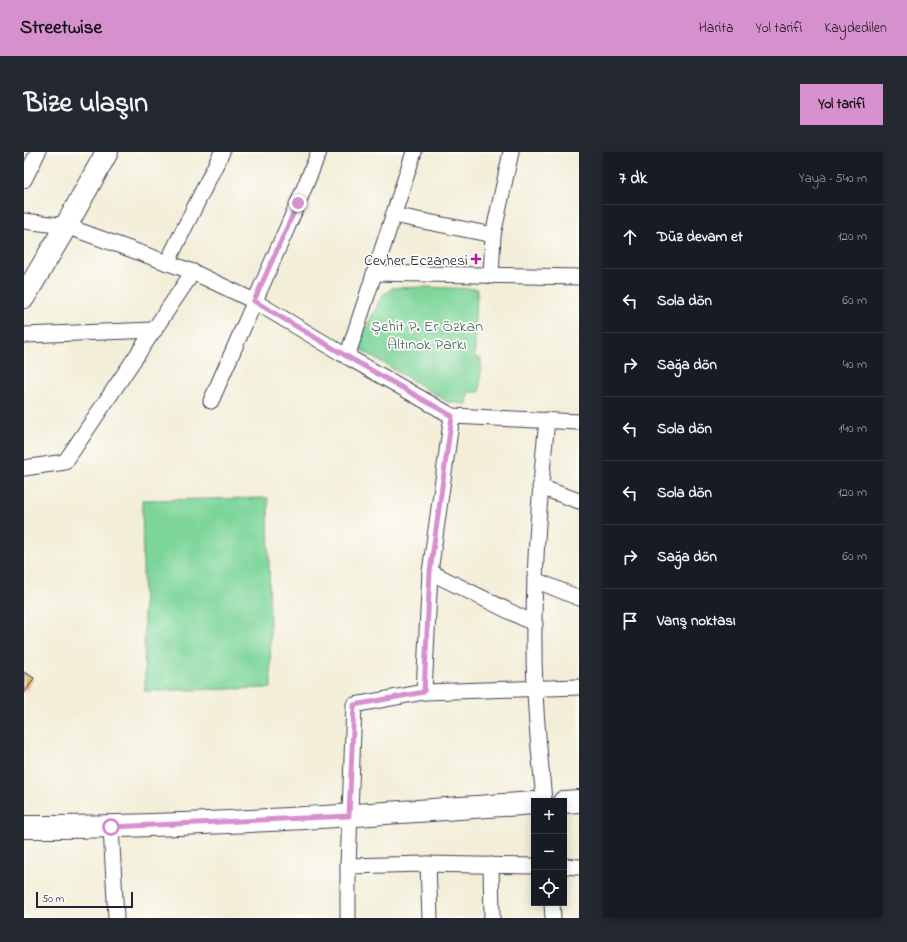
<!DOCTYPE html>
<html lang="tr">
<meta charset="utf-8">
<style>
:root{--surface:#171b24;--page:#242831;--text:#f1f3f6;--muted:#9ea1a6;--line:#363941;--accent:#d690ce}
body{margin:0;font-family:"Indie Flower",sans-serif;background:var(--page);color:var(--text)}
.controls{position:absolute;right:12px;bottom:12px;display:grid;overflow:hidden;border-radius:0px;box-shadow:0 2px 10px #0003}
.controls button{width:36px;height:36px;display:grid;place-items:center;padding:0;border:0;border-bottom:1px solid var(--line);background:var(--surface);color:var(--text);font:20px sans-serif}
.scale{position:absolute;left:12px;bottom:10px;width:97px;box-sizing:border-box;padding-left:4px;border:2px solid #22223b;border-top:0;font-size:11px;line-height:14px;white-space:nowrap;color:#22223b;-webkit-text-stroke:3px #fdfcf7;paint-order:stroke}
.stop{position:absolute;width:12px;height:12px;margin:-9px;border:3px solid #d690ce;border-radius:50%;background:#fff}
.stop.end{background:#d690ce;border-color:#fff;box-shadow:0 1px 4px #0008}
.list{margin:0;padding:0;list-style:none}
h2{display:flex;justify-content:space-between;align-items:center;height:52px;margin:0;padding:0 16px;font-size:17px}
h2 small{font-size:13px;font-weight:400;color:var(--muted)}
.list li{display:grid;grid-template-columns:26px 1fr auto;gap:12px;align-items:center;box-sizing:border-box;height:64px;padding:0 16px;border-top:1px solid var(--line)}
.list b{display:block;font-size:15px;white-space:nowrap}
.list em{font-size:13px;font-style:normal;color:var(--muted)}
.icon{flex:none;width:22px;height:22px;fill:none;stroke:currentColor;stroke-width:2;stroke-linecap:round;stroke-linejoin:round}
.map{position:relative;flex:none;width:555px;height:766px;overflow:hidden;border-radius:0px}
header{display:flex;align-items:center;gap:24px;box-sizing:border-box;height:56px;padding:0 20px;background:var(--accent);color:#111}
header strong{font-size:19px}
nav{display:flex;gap:22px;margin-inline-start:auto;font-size:14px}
.intro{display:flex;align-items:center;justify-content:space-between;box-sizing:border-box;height:96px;padding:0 24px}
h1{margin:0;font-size:28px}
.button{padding:10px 18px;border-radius:0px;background:var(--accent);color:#111;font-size:14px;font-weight:700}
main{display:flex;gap:24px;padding:0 24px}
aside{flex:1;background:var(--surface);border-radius:0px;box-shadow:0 2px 10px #0003}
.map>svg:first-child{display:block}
</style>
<header>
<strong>Streetwise</strong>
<nav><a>Harita</a><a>Yol tarifi</a><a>Kaydedilen</a></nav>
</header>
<div class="intro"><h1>Bize ulaşın</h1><a class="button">Yol tarifi</a></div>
<main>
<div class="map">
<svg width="555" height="766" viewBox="0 0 555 766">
<rect width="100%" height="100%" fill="#fdfcf7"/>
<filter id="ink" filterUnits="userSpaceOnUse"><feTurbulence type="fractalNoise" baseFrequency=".025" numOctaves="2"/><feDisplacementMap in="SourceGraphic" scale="8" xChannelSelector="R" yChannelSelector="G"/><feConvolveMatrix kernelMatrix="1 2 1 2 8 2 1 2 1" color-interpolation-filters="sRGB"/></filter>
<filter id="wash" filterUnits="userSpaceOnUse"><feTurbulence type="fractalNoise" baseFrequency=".012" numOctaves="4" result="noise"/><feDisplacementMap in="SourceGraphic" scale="16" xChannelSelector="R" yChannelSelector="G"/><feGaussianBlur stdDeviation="0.9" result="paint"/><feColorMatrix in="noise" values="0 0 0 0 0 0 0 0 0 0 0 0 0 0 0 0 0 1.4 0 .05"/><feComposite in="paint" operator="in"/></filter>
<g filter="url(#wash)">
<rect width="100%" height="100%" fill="#f3eed8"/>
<!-- green -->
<g fill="#7dd59a" stroke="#507c6a">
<polygon points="402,135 454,137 451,163 451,206 457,206 456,240 444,240 443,252 424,250 336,197 334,191 358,144 368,136"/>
<polygon points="244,346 247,536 121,539 118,348"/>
</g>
<g id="blocks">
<!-- building -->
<polygon fill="#e9b26e" points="0,520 10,526 0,542"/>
</g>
</g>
<g filter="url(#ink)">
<use href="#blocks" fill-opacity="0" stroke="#414153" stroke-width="1"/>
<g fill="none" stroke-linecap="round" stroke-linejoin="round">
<defs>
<g id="street">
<polyline points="0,28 14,0"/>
<polyline points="369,63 469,83 487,0"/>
<polyline points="0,69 42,74 169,120 230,149 317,201 428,264 555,270"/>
<polyline points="143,111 198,0"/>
<polyline points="350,121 555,125"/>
<polyline points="467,124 469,83"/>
<polyline points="0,183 131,178"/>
<polyline points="323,205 390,0"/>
<polyline points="187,249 274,51 295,0"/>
<polyline points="0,316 41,310 169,120"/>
<polyline points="516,335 555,349"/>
<polyline points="406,420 511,472"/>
<polyline points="511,428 555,446"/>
<polyline points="400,540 406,420 428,264"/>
<path d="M520,649c-3,-37 -8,-74 -9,-112 -4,-90 3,-179 12,-269"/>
<polyline points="87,675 92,766"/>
<polyline points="404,712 406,766"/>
<polyline points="467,713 468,766"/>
<polyline points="324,714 401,712 510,714"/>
<polyline points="540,714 555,715"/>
<polyline points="528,751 529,766"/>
<polyline points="324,766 324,714 330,553 400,540 555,535"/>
</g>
<g id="secondary">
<polyline points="0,145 42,74 83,0"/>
<polyline points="540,650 555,649"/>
<path d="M0,675c170,0 340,-12 510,-24"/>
</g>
</defs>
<!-- street casing -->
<use href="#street" stroke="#414153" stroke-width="17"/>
<!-- secondary casing -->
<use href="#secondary" stroke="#414153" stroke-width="24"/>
<!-- street -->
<use href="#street" stroke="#fff" stroke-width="15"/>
<!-- secondary -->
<use href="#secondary" stroke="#fff" stroke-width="22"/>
</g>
</g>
<g fill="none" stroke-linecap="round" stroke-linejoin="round" filter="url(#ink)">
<!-- route -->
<polyline stroke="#d690ce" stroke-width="5" points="87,675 325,664 330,553 400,540 406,420 428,264 317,201 230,149 274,51"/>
</g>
<!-- markers -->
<path fill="#b5179e" stroke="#fdfcf7" stroke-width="1.5" d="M450 101h4v4h4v4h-4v4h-4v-4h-4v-4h4z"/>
<g text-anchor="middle" stroke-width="3.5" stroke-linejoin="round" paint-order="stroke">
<!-- poi labels -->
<g font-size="16" fill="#22223b" stroke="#fdfcf7" text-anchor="end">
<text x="444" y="113">Cevher Eczanesi</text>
</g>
<!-- park labels -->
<g font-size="16" fill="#42615c" stroke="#fdfcf7">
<text x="403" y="179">Şehit P. Er Özkan<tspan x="403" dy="18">Altınok Parkı</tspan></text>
</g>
</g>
</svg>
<div class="controls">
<button>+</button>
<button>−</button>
<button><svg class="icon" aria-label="locate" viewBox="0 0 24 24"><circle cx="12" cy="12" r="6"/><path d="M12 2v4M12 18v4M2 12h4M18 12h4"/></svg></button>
</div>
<div class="scale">50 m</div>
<div class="stop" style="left:87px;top:675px"></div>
<div class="stop end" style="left:274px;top:51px"></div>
</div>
<aside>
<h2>7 dk<small>Yaya · 540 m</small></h2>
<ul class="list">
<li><svg class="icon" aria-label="ahead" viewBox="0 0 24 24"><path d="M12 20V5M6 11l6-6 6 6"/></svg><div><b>Düz devam et</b></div><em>120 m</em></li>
<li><svg class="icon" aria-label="left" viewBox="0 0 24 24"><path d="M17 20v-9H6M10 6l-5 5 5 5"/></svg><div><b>Sola dön</b></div><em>60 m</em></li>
<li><svg class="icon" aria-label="right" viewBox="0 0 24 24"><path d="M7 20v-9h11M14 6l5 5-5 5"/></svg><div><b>Sağa dön</b></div><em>40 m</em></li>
<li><svg class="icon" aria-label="left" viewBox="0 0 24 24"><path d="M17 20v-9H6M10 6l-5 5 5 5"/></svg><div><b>Sola dön</b></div><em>140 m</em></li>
<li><svg class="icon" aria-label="left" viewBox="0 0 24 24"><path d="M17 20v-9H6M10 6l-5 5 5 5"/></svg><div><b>Sola dön</b></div><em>120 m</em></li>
<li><svg class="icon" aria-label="right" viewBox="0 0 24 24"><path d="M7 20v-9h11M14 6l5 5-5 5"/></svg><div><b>Sağa dön</b></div><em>60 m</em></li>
<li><svg class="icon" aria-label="arrive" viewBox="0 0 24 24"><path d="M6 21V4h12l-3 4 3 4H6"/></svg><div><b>Varış noktası</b></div></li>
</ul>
</aside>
</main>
